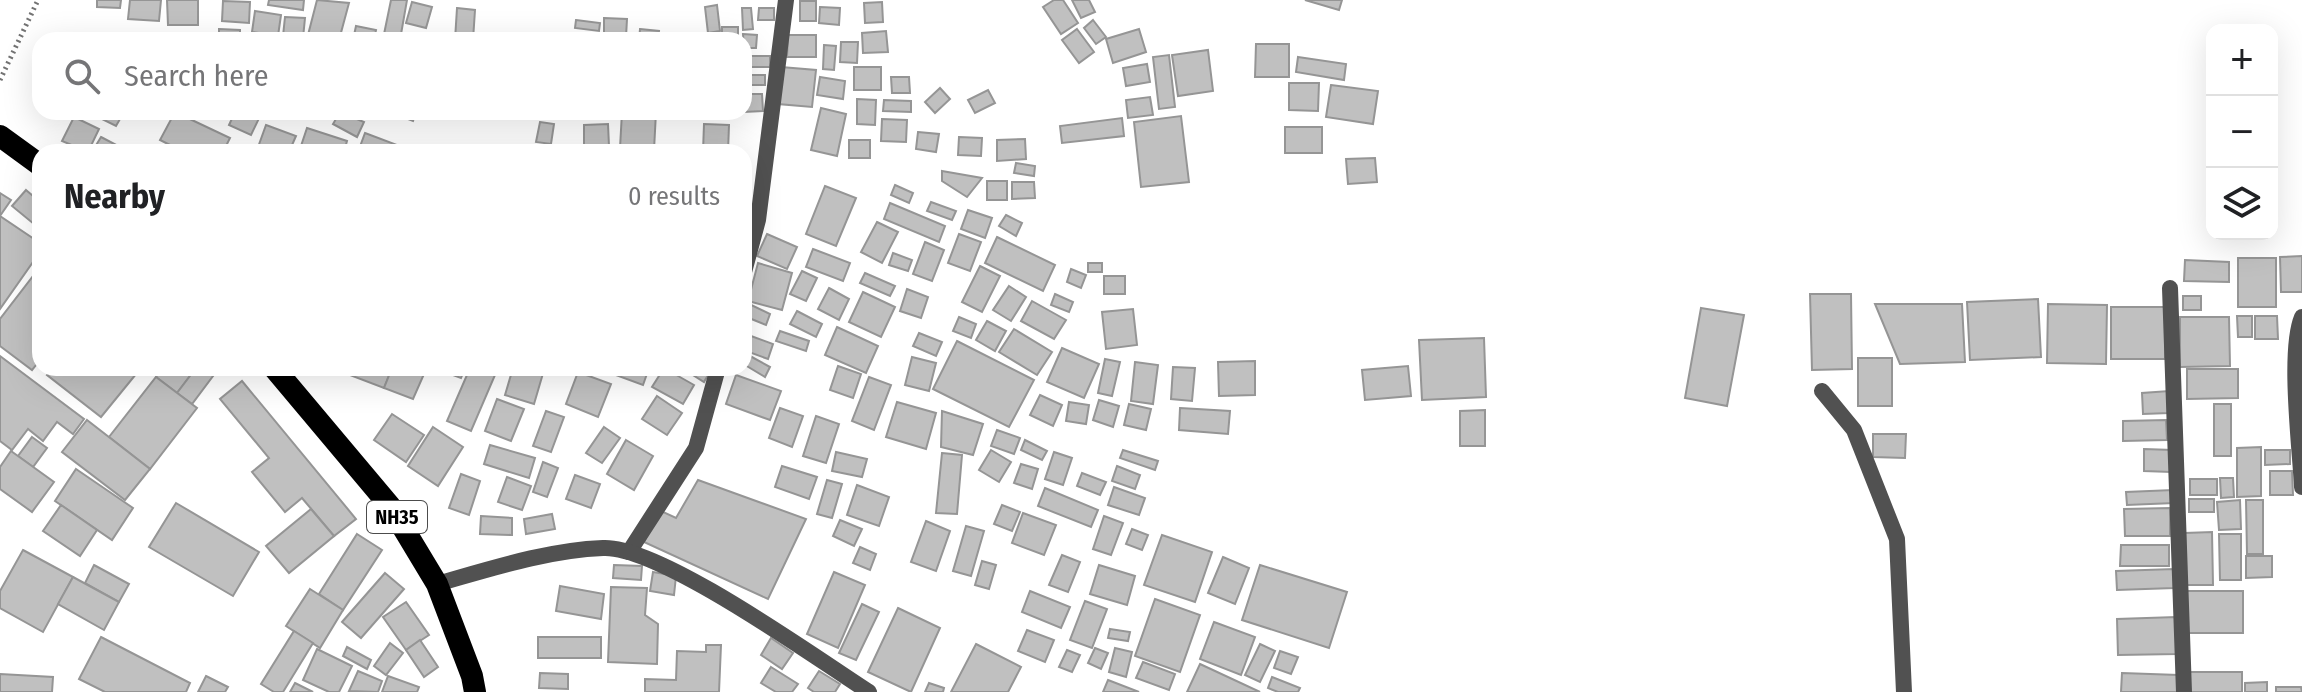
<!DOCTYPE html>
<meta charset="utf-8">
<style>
:root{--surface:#fff;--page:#f2f2f2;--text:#202124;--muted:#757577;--line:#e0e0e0}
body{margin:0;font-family:"Fira Sans Condensed",sans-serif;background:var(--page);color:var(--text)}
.controls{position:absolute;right:24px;top:24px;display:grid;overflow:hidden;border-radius:16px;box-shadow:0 8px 32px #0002}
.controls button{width:72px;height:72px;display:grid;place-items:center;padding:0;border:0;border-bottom:2px solid var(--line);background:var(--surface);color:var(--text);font:40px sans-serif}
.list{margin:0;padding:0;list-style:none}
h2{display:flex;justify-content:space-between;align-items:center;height:104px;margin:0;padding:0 32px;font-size:34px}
h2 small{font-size:26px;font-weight:400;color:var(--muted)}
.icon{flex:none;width:44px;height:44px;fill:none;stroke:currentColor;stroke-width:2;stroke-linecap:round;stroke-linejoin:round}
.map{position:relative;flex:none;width:2302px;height:692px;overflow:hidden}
.search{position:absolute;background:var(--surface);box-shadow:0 8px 32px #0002;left:32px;top:32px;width:720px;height:88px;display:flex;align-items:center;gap:20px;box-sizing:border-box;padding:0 28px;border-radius:24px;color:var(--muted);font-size:30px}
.panel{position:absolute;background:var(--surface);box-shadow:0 8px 32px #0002;left:32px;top:144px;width:720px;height:232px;border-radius:24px}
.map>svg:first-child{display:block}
</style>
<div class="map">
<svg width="2302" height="692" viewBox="0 0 2302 692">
<rect width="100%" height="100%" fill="#fff"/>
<!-- building -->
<g fill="#c0c0c0" stroke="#959595" stroke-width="2">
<polygon points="97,0 121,0 120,8 97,7"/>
<polygon points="130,0 161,0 159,21 128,19"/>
<polygon points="167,0 198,0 198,25 168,25"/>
<polygon points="269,0 304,0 303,10 268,5"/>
<polygon points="317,0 349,3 339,40 308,35"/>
<polygon points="391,0 407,0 400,40 383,39"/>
<polygon points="1054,0 1063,0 1078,23 1061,34 1043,7"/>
<polygon points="1072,0 1089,0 1095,12 1081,18"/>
<polygon points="1305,0 1342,0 1339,10"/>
<polygon points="223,1 250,2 249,23 222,21"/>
<rect x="800" y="1" width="16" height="20"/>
<polygon points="412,2 432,7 426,28 406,23"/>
<polygon points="882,2 883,22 865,23 864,3"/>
<polygon points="717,5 720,31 708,33 705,7"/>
<polygon points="820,7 840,8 839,25 819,23"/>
<polygon points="457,8 475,10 473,40 455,40"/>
<polygon points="742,8 751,8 753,29 743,30"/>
<polygon points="759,8 774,8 774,20 758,20"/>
<polygon points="255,11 281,15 278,36 252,32"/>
<polygon points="285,17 305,18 303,38 283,36"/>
<polygon points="604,18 627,19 626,37 604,36"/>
<polygon points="576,20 600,23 599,31 575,28"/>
<polygon points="1093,20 1106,37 1096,44 1084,28"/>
<polygon points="356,26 376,30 374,40 353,40"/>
<rect x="722" y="27" width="16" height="13"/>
<polygon points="219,29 240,30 240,40 219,40"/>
<polygon points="640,29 659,31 658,40 639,40"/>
<polygon points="1077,29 1094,52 1079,63 1062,40"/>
<polygon points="1139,29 1146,52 1113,63 1106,39"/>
<polygon points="886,31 888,52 863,53 862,33"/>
<polygon points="743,34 757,35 756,48 744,48"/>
<polygon points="788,35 816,35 816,57 787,57"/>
<polygon points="841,42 858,42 857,63 840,62"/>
<polygon points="1256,44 1289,44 1289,77 1255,77"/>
<polygon points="824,45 836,46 834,70 823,69"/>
<polygon points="1208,50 1213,91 1178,96 1172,55"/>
<polygon points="1169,55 1175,107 1159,109 1153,57"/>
<rect x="748" y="56" width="22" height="11"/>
<polygon points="1298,57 1346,64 1344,80 1296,72"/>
<polygon points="1147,64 1150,82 1126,86 1123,68"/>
<polygon points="781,67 816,70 812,107 778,104"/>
<rect x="854" y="67" width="27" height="23"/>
<rect x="745" y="75" width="20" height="10"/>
<polygon points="820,77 845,81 843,99 817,95"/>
<polygon points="891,77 909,77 910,93 892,93"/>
<polygon points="1289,83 1319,83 1318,111 1289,110"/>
<polygon points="1331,85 1378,91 1373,124 1326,117"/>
<polygon points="940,88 950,99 935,113 925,102"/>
<polygon points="988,90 995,103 975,113 968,100"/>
<polygon points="744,94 762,94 763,111 744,112"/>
<polygon points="1150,97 1153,115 1128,118 1126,100"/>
<polygon points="857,99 876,100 875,125 857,124"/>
<polygon points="884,100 911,101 911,112 883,111"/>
<polygon points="821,108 846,114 837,156 811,150"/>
<polygon points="98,112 124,112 116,126 96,116"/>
<polygon points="175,112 230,138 223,152 184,152 160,140"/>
<polygon points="235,112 262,112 251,135 229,125"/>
<polygon points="340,112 364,122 357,137 333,124"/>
<polygon points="390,112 416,112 413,121"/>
<polygon points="622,112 656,112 654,150 620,148"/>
<polygon points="1181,116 1189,182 1141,187 1134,122"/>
<polygon points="74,117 99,129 88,152 62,141"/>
<polygon points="1122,118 1124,136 1062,143 1060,126"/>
<polygon points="882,119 907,120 906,142 881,141"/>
<polygon points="540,122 554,124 551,144 536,142"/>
<polygon points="608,124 609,146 584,146 584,125"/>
<polygon points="704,124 729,125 728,152 703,152"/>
<polygon points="266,125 296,136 289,152 257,150"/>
<rect x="1285" y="127" width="37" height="26"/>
<polygon points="307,128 347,141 344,152 299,152"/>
<polygon points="918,132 939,134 936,152 916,149"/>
<polygon points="365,133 397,145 394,152 358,152"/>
<polygon points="101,137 128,151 128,152 92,152"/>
<polygon points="959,137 982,138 981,156 958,155"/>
<polygon points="1025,139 1026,159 997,161 997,140"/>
<rect x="849" y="140" width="21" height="18"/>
<polygon points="1375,158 1377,182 1348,184 1346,159"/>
<polygon points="1016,163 1035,166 1034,176 1014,173"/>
<polygon points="942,171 982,178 967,197 942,181"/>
<rect x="987" y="181" width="20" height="19"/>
<polygon points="1012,182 1034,182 1035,198 1012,199"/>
<polygon points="895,185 913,193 909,203 891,195"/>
<polygon points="825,186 856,198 836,246 806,234"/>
<polygon points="26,190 40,202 40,229 12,206"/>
<polygon points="0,193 11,200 0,216 40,243 40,252 0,309"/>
<polygon points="931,202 956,211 952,220 927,211"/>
<polygon points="890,203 945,226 939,242 884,219"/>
<polygon points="968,210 992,218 985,238 961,229"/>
<polygon points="1006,215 1022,223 1016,236 999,226"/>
<polygon points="877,222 898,232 882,263 861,252"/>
<polygon points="767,234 797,247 787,269 757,256"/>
<polygon points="959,234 981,242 970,271 948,263"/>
<polygon points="997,237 1055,265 1043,291 985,263"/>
<polygon points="925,242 944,250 932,281 913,274"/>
<polygon points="813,249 850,263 843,281 806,267"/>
<polygon points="893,253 912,260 908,271 889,265"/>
<polygon points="2302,256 2302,292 2281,292 2280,257"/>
<rect x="2238" y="258" width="38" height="49"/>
<polygon points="2185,260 2229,262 2229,282 2184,281"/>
<polygon points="758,263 792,273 782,310 748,301"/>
<rect x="1088" y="263" width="14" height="9"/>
<polygon points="980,266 1000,276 982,312 962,302"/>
<polygon points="40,267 40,360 32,370 0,346 0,319"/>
<polygon points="1071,269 1086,275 1081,288 1067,282"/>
<polygon points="802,271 817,278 806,301 790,294"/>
<polygon points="865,273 895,286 890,296 860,283"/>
<rect x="1104" y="276" width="21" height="18"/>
<polygon points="1009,286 1026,297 1011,321 993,310"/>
<polygon points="829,288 849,299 839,320 818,309"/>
<polygon points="907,289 928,297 921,318 900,311"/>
<polygon points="863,292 895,307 881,337 849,322"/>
<polygon points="1055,294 1073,302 1069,312 1051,305"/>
<polygon points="1810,294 1851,294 1852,369 1812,370"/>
<rect x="2183" y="296" width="18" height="14"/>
<polygon points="2038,299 2041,357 1970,360 1967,302"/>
<polygon points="1032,301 1066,320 1054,339 1021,321"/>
<polygon points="745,302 770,314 766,325 744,316"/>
<polygon points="1875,304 1962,304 1965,362 1900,364"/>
<polygon points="2048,304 2107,305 2106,364 2047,363"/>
<rect x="2111" y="307" width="54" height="52"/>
<polygon points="1701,308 1744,315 1727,406 1685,398"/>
<polygon points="1133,309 1137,345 1106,349 1102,312"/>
<polygon points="797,311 822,324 816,337 790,324"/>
<polygon points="2237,316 2252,316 2252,337 2238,337"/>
<polygon points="2255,316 2277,316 2278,339 2255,339"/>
<polygon points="959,317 976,324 971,338 953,331"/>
<polygon points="2180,317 2229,317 2230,366 2180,367"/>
<polygon points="987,321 1006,331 995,351 976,340"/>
<polygon points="837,327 878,346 866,373 825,355"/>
<polygon points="1014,329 1052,352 1037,375 999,352"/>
<polygon points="780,331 809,341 806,351 776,341"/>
<polygon points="919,333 942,342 936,356 913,346"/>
<polygon points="751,336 773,344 768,359 746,351"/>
<polygon points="1484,338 1486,397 1422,400 1419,340"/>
<polygon points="957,341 1034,380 1009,427 933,389"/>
<polygon points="1062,348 1099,364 1084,398 1047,382"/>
<polygon points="0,356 84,419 73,434 57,422 43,441 28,429 12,450 0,441"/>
<polygon points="750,356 770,367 765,377 745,365"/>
<polygon points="912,357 936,363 929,391 905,385"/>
<rect x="1858" y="358" width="34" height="48"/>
<polygon points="1105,359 1120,362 1112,396 1098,393"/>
<polygon points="1255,361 1255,395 1219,396 1218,362"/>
<polygon points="1135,362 1158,365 1153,404 1131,401"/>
<polygon points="838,366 861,374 853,398 830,390"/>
<polygon points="1408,366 1411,396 1365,400 1362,370"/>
<polygon points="1173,367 1195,368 1192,401 1171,399"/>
<polygon points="53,368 141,368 101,417 47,375"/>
<polygon points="163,368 196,368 177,393 156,377"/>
<polygon points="196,368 219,368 192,404 177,393"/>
<polygon points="344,368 392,368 384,388 342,372"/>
<polygon points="392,368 409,368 424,374 413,399 384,388"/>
<polygon points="434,368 465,368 461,378"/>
<polygon points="470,368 498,368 471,431 447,421"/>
<polygon points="513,368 544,370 534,404 505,395"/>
<polygon points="616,368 649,368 643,385 613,374"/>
<polygon points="664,368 694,385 683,404 652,387"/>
<polygon points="682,368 712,368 704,382"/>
<polygon points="2187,369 2238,369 2238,398 2187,399"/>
<polygon points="578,372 611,384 598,417 566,404"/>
<polygon points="736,375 781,391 770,420 726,404"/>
<polygon points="156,377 197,408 150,469 109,437"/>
<polygon points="869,377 891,385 874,430 852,421"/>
<polygon points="242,381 356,519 334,536 302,498 285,512 252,472 269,458 220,399"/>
<polygon points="2169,391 2169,413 2143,414 2142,393"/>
<polygon points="1040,395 1062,405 1053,426 1030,415"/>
<polygon points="657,396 682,413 667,435 642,419"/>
<polygon points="497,399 524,409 511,441 485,431"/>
<polygon points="1099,400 1119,406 1113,427 1093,420"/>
<polygon points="897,402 936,413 926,449 886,437"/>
<polygon points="1069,402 1089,405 1086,424 1066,421"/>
<polygon points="1129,404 1151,409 1146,430 1124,425"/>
<rect x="2214" y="404" width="17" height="52"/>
<polygon points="780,408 803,416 792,447 769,438"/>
<polygon points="1180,408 1230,411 1228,434 1179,430"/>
<polygon points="1485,410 1485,446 1460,446 1460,411"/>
<polygon points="546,411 564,417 551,452 533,446"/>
<polygon points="942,411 983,424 973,455 941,447"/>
<polygon points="392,414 424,435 406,462 374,440"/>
<polygon points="816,416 839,424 826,463 803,456"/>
<polygon points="87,420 150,469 125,500 62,452"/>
<polygon points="2166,420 2167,440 2123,441 2123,421"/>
<polygon points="433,427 463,447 438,486 408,466"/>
<polygon points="604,427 620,438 602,463 586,453"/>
<polygon points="997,430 1020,438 1014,454 991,446"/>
<polygon points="1873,434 1906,434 1905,458 1873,457"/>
<polygon points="32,437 47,448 33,467 18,456"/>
<polygon points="626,440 653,456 634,490 607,474"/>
<polygon points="1025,440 1047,451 1042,460 1021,450"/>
<polygon points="490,445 535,458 529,478 484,464"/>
<polygon points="2261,447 2261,496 2237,497 2237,448"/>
<polygon points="2144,449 2172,450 2171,472 2144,471"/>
<polygon points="991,450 1011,462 999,482 979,470"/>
<polygon points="1123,450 1158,461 1155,470 1120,458"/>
<polygon points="2265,450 2290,450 2290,464 2265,465"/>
<polygon points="11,451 54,482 32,512 0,489 0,467"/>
<polygon points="836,452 867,459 862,477 832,471"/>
<polygon points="1054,452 1072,458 1063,485 1045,479"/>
<polygon points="942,453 962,455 957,514 936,513"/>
<polygon points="543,462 558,468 547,497 533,492"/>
<polygon points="1021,464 1038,469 1032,489 1014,483"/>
<polygon points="782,466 817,477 809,499 775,487"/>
<polygon points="1117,466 1140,475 1135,489 1112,481"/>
<polygon points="76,469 133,508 112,540 55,501"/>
<polygon points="2270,471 2292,471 2293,495 2270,495"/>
<polygon points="1082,473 1106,482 1100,495 1077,486"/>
<polygon points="461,474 480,481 469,515 449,508"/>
<polygon points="575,475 600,484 591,508 566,499"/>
<polygon points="507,477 531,486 522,510 498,502"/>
<polygon points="2220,478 2233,478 2234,497 2221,498"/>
<rect x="2190" y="479" width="27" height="16"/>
<polygon points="698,480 806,519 768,599 644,542 659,510 676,518"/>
<polygon points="827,480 842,484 832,518 817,514"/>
<polygon points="857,485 889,497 879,526 847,515"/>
<polygon points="1114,487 1145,498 1139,515 1108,505"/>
<polygon points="1045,488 1098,510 1091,527 1038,506"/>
<polygon points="2173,490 2174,503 2127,505 2126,492"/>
<rect x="2189" y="499" width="25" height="13"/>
<polygon points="2240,500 2241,529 2219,530 2217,502"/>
<polygon points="2246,500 2263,500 2263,554 2247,554"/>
<polygon points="176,503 259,552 233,596 149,547"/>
<polygon points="61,505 97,530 80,556 43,531"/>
<polygon points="1002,505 1020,512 1012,531 994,524"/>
<polygon points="2170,508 2170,536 2125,536 2124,509"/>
<polygon points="311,509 334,536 289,573 266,546"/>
<polygon points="1023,513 1056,525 1044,555 1012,543"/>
<polygon points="552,514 555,529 526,534 524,519"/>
<polygon points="481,516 512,518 512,535 480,534"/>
<polygon points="1104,516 1123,523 1111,555 1093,549"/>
<polygon points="840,520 862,529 854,546 833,536"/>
<polygon points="926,521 950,531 936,571 911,562"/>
<polygon points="966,526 984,531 971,576 953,571"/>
<polygon points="1132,529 1148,535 1142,550 1126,544"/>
<polygon points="2212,532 2213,585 2186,585 2185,533"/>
<polygon points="357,534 382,550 343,610 319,594"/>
<polygon points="2219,534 2241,534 2241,580 2220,580"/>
<polygon points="1162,535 1212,552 1195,602 1144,585"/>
<polygon points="2121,545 2169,545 2169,566 2120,566"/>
<polygon points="860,547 876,554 870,570 853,563"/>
<polygon points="23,550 73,577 43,632 0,608 0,591"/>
<polygon points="1062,555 1080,562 1068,592 1049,585"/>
<polygon points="2246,556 2272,556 2272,577 2246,578"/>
<polygon points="1223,557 1249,568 1235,604 1208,593"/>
<polygon points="982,561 996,565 989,589 975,585"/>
<polygon points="94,565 129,584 119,602 85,583"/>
<polygon points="614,565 642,566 641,580 613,578"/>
<polygon points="1099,565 1135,576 1127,605 1090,594"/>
<polygon points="1260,565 1347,592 1329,648 1242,620"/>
<polygon points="2174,569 2174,588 2117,590 2116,571"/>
<polygon points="653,572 676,576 674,595 650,591"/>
<polygon points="834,572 865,585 838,648 807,634"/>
<polygon points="385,573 404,589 361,638 342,622"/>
<polygon points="73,577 119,602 104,630 58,604"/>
<polygon points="560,586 604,594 601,619 556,611"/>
<polygon points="611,587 647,588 645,615 658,624 657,664 608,662"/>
<polygon points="310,589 343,610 320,648 286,626"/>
<polygon points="1030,591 1070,607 1061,628 1022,612"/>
<rect x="2186" y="591" width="57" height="42"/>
<polygon points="1155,599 1200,615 1180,672 1135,656"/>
<polygon points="1085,601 1107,609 1092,648 1070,640"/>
<polygon points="406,602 429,635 406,650 383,617"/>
<polygon points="862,604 879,612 856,660 839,653"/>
<polygon points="898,608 940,628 911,692 868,672"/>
<polygon points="2176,617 2177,654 2118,655 2117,619"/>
<polygon points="1214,622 1255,637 1241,675 1200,659"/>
<polygon points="1110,629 1130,632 1128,641 1108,638"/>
<polygon points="1027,630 1054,640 1045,662 1018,651"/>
<polygon points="294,631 313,643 283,692 274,692 261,684"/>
<polygon points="101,637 190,683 186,692 105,692 79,679"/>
<rect x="538" y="637" width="63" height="21"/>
<polygon points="771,638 793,653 782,669 761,655"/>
<polygon points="420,640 438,667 424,677 406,650"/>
<polygon points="390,643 403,653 386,675 374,666"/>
<polygon points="976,644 1021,667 1008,692 951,692"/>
<polygon points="1260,644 1275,651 1260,682 1245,675"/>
<polygon points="706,645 721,645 719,692 645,692 645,679 676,680 677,651 706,652"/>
<polygon points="347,647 371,660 367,669 343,656"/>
<polygon points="1095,648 1108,653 1101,669 1088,663"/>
<polygon points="1115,648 1132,652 1126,677 1109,672"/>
<polygon points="317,649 352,666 339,692 329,692 303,680"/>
<polygon points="1067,650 1080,655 1072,672 1059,667"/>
<polygon points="1280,651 1298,657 1291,674 1274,668"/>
<polygon points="1143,662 1175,674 1169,690 1136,678"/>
<polygon points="1200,664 1260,692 1187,692"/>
<polygon points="771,667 798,684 792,692 776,692 761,683"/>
<polygon points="358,671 382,681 378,692 349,691"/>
<polygon points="819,671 840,684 835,692 814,692 808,688"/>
<polygon points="2188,672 2242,672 2242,692 2189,692"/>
<polygon points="540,673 568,674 568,689 539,688"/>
<polygon points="2122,673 2178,675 2177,692 2121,692"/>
<polygon points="0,674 53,677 52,692 0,692"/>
<polygon points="206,676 228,687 225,692 198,692"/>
<polygon points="388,676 419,687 417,692 382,692"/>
<polygon points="1272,677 1300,688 1298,692 1278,692 1268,688"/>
<polygon points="1108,680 1139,692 1103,692"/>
<polygon points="2267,682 2267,692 2245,692 2245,683"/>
<polygon points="295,683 313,692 290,692"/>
<polygon points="929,683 944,688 943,692 925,692"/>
<polygon points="2276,687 2301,687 2302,692 2276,692"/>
</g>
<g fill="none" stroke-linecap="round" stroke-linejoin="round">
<!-- path -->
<polyline stroke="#737373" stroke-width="5" stroke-dasharray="2 4" stroke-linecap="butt" points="0,80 38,0"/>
<!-- minor -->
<g stroke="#515151" stroke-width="16">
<polyline points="744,272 758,220 786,0"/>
<polyline points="2170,288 2184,692"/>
<path d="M2302,317c-14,33 -2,130 0,170"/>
<polyline points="1822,391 1854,430 1897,539 1904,692"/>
<polyline points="629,552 696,448 718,368"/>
<path d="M437,584c53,-15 111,-34 166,-36 56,-3 213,110 266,144"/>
</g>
<!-- trunk -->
<g stroke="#000" stroke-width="22">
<polyline points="0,136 40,165"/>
<polyline points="274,368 390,506 437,584 472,676 475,692"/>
</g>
</g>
<g text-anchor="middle" stroke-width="6" stroke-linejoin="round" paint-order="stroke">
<!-- shield labels -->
<rect fill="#fff" stroke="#4c4c4c" stroke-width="2" x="367" y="501" width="60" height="32" rx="6"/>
<g font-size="20" font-weight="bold" fill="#000">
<text x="397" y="524">NH35</text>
</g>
</g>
</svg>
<div class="controls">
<button>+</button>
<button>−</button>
<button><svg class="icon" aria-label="layers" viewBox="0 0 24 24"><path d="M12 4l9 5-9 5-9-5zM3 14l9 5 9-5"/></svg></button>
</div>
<div class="search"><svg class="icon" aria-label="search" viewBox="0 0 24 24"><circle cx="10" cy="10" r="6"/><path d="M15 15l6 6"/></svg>Search here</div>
<section class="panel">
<h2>Nearby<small>0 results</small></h2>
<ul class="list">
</ul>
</section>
</div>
